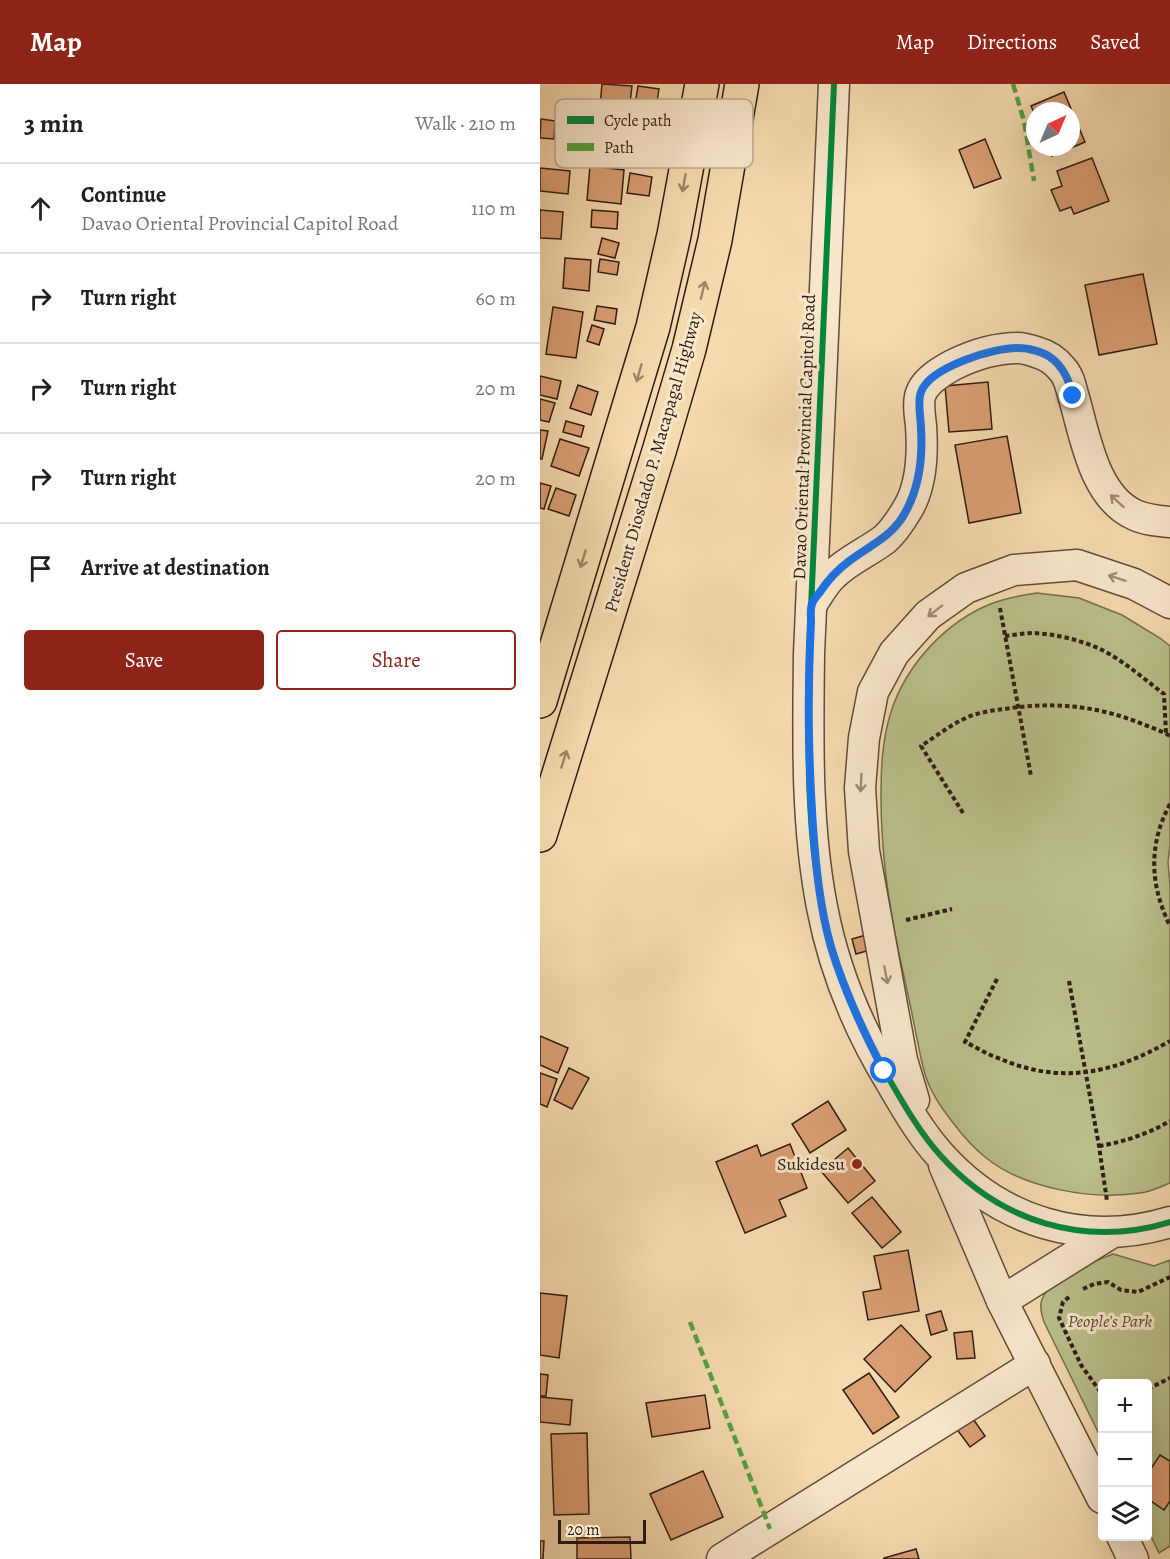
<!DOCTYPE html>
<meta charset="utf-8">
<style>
:root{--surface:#fff;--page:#f6f6f6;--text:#202124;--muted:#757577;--line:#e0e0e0;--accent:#8f2418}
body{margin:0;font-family:Alegreya,serif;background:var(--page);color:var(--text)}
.controls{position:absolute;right:18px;bottom:18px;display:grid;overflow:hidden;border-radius:6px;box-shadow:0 6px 24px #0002}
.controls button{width:54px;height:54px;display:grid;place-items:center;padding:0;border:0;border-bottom:2px solid var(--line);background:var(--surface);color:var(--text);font:30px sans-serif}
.compass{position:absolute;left:486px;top:18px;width:54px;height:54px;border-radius:50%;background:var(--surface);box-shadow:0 6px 24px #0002;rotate:44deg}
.scale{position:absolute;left:18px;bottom:15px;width:88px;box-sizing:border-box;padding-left:6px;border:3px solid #2f1d15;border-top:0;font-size:16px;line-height:21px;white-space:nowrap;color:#2f1d15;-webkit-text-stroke:4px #f9e7cb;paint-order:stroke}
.stop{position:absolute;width:18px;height:18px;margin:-14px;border:4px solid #1a73e8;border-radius:50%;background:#fff}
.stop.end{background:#1a73e8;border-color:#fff;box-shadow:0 2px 6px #0008}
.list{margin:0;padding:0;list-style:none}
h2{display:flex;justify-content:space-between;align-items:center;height:78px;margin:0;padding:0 24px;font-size:26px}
h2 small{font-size:20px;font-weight:400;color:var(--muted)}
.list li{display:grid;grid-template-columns:39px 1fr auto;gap:18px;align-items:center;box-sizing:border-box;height:90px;padding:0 24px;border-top:2px solid var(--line)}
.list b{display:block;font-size:22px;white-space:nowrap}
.list p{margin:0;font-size:20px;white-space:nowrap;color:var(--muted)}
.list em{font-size:20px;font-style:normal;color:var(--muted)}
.actions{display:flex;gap:12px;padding:18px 24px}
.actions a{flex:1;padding:14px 0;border:2px solid var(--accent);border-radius:6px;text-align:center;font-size:21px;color:var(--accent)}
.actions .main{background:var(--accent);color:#fff}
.icon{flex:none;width:33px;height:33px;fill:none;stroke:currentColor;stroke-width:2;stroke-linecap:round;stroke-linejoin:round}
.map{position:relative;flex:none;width:630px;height:1475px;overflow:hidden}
header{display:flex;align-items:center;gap:36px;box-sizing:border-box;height:84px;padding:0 30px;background:var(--accent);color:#fff}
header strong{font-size:28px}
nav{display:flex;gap:33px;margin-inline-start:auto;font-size:21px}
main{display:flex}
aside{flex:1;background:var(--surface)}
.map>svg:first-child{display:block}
</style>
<header>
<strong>Map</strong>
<nav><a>Map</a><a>Directions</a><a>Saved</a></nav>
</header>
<main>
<aside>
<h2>3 min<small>Walk · 210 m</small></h2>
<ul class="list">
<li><svg class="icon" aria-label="ahead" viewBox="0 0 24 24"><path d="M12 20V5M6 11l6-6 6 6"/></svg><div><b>Continue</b><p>Davao Oriental Provincial Capitol Road</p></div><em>110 m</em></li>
<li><svg class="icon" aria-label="right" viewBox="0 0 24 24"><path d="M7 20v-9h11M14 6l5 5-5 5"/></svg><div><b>Turn right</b></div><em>60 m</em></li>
<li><svg class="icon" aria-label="right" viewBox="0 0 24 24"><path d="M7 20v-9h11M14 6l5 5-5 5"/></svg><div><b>Turn right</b></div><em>20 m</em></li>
<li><svg class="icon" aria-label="right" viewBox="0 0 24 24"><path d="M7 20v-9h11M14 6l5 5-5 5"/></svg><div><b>Turn right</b></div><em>20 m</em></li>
<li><svg class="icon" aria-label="arrive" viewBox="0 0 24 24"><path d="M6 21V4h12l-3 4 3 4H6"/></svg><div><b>Arrive at destination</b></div></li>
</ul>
<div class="actions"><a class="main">Save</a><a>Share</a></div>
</aside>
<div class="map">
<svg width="630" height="1475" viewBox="0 0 630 1475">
<rect width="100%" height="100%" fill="#f6daaf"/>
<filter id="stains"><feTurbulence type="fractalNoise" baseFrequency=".00333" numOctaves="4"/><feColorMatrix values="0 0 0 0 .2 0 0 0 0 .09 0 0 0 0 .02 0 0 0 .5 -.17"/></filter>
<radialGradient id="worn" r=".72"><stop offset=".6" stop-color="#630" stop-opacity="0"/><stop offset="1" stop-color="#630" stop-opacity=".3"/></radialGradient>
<!-- green -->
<g fill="#bac08c" stroke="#746e50" stroke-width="1.5">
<path d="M497,509l42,5 43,17 38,23 10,8v199l-2,17 2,22v299c-10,4 -20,9 -30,10 -48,7 -116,-4 -155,-36 -11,-9 -22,-21 -31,-33 -12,-15 -24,-32 -29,-50 -4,-13 -6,-27 -9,-40 -5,-27 -11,-53 -17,-80 -11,-52 -18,-103 -18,-157 0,-28 1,-57 10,-85 15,-47 55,-91 102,-109 14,-5 29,-8 44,-10z"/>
<path d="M573,1170l41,12 16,-6v286l-11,7 -11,-23v-146h-46v56l-58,-118c-2,-6 -4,-13 -3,-19 5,-25 50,-40 72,-49z"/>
</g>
<!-- building -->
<g fill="#db9f74" stroke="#2f1d15" stroke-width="1.5">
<polygon points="62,0 92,2 88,36 59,33"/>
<polygon points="98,2 119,5 114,36 93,33"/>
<polygon points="524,8 545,58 512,72 508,63 531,63 531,27 495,27 495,31 491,22"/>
<polygon points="1,35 15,37 14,55 0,54"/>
<polygon points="445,55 461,94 434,104 419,66"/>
<polygon points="552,74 569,117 534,130 531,123 520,127 511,106 522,102 517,87"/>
<polygon points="50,82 84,86 81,120 47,116"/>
<polygon points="0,84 30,87 28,110 0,107"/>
<polygon points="90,89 112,93 109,112 87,109"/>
<polygon points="0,126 23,128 21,155 0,154"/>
<polygon points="52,126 78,128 77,145 51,143"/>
<polygon points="62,154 79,159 75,174 58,170"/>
<polygon points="25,174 51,176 49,207 23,204"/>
<polygon points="60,175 79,178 77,191 58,188"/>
<polygon points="603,190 617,260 559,271 545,201"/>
<polygon points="57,222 77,225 75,240 54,236"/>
<polygon points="13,223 43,228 36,274 6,270"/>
<polygon points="52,241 64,245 59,261 47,257"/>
<polygon points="0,292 21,297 17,315 0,311"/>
<polygon points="448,298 452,345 409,348 405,302"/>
<polygon points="38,301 58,308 51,331 30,324"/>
<polygon points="0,315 15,319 9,338 0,336"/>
<polygon points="26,337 44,342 41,353 23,348"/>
<polygon points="0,346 8,347 2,375 0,375"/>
<polygon points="467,352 481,429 429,439 415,361"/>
<polygon points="20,355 49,364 39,392 11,382"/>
<polygon points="0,399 11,402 4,425 0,424"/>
<polygon points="16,404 36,411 29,432 8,425"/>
<polygon points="326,851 330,866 316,870 312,855"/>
<polygon points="0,952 28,964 18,989 0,981"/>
<polygon points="29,984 49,994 32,1025 14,1016"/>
<polygon points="0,989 17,995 7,1023 0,1020"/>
<polygon points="288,1017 306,1046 270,1069 252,1040"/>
<polygon points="250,1060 267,1104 239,1116 246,1132 205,1149 176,1078 217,1061 221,1072"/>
<polygon points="308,1064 335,1097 308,1119 281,1087"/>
<polygon points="332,1113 361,1148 342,1164 312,1129"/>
<polygon points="368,1166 379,1227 328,1236 323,1208 341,1205 334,1172"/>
<polygon points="0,1209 27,1212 19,1274 0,1271"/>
<polygon points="401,1227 407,1246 391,1251 386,1231"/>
<polygon points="361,1241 391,1273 355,1308 324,1275"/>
<polygon points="432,1247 435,1274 417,1275 414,1249"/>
<polygon points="329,1289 359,1333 333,1350 303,1306"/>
<polygon points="0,1290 8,1291 6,1312 0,1312"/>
<polygon points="165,1311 170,1344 112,1353 106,1319"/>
<polygon points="0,1313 32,1316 30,1341 0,1338"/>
<polygon points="429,1329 445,1352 430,1363 413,1340"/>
<polygon points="47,1349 49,1430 14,1431 11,1350"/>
<polygon points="620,1371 630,1377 630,1417 624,1426 608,1415 608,1389"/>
<polygon points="163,1387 183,1433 131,1456 110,1410"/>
<polygon points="90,1453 91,1475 37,1475 37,1454"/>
<polygon points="0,1457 4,1457 3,1475 0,1475"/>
<polygon points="376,1465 379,1475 344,1475 344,1474"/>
</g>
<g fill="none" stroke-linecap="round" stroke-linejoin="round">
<defs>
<g id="minor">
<path d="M294,0l-25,570c-1,84 -3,171 13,253 12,63 37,123 70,177 14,24 29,50 48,71 60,67 144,93 230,67"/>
<path d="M272,520c6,-9 12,-21 21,-29 15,-15 35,-23 52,-36 9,-8 16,-19 22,-29 15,-24 16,-56 14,-84 -1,-10 -4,-26 1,-35 6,-12 20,-20 31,-26 20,-10 43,-17 65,-17 6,0 12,2 18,4 11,3 19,8 26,17 7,7 9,19 12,29 11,38 20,99 61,117 11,5 23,6 35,7"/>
<polyline points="374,1016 362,976 324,767 320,704 324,654 333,608 354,569 388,531 426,504 474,486 537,481 594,500 630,519"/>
<polyline points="404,1081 462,1217 562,1414"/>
<polyline points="462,1217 571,1149"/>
<polyline points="582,1452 593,1475"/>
<polyline points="182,1475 495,1280"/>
</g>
<g id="major">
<polyline points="0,617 113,243 134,151 162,0"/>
<polyline points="0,751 120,364 149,265 175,156 202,0"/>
</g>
</defs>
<!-- minor casing -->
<use href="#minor" stroke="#614c3c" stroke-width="33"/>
<!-- major casing -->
<use href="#major" stroke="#2f1d15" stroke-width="36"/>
<!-- path -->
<g stroke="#2f1d15" stroke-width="4" stroke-dasharray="4.5 3" stroke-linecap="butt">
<polyline points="460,524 491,692"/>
<path d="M465,552c9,-1 19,-3 28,-3 23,1 48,7 69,17 22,11 42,29 62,44l2,39"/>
<path d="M630,720c-22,41 -20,81 0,122"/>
<path d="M423,729l-42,-67c17,-11 33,-24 52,-31 10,-3 21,-5 32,-6 48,-8 95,-3 140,16 8,3 17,6 25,11"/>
<polyline points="366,836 412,825"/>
<path d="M457,895l-32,63c11,5 21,12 33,16 62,27 115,16 172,-17"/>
<polyline points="529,897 559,1062 567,1117"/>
<path d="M559,1062c25,-4 49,-12 71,-25"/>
<polyline points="543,1205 554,1200 568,1198 581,1206 598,1208 630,1193"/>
<polyline points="529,1213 523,1218 519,1234 541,1281 559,1306 562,1306"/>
<polyline points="608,1305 630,1294"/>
</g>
<!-- minor -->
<use href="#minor" stroke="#f9e7cb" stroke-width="30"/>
<!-- major -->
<use href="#major" stroke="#f6daaf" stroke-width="33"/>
<!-- quiet -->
<g stroke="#52a240" stroke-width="4.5" stroke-dasharray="9 4.5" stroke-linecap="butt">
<polyline points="473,0 484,37 494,97"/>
<polyline points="150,1238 230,1445"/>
</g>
<defs>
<path id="cycleway" d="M294,0l-25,570c-1,84 -3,171 13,253 12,63 37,123 70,177 14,24 29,50 48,71 60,67 144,93 230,67"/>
</defs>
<!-- cycleway casing -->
<use href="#cycleway" stroke="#f9e7cb" stroke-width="10"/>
<!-- cycleway -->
<use href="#cycleway" stroke="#00873e" stroke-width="6"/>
</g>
<!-- one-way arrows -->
<defs><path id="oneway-shaft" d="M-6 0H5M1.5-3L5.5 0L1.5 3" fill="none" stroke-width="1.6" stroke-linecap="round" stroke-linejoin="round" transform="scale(1.5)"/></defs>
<g stroke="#9c856a">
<use href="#oneway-shaft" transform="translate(144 99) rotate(100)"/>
<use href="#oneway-shaft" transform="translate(163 206) rotate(-76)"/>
<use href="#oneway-shaft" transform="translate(99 289) rotate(106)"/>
<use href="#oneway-shaft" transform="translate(43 475) rotate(107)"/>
<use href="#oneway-shaft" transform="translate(24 675) rotate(-73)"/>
</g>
<g stroke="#9e8c79">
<use href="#oneway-shaft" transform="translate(577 417) rotate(-137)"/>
<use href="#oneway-shaft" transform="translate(577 494) rotate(-162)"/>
<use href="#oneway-shaft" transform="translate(395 527) rotate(143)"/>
<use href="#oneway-shaft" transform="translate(321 699) rotate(93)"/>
<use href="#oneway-shaft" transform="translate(346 891) rotate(79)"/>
</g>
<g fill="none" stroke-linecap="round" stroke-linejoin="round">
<!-- route -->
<path stroke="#1a73e8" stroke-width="8" d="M344,987c-21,-40 -40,-81 -53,-124 -11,-39 -15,-79 -18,-120 -3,-46 -5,-93 -4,-139 0,-22 1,-44 2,-66 0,-5 -1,-13 1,-18 1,-4 5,-8 8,-12 8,-12 16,-21 28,-30 19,-15 40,-23 54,-44 17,-27 21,-57 19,-89 0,-11 -4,-26 0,-37 9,-25 74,-45 98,-44 9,0 24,4 31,9 14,10 19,24 23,39"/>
</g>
<!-- markers -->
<circle fill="#8f2418" stroke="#f9e7cb" stroke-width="2" cx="317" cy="1080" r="6"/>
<g text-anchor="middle" stroke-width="6" stroke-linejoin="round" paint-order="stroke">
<!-- street labels -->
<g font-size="18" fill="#2f1d15" stroke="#f9e7cb">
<text transform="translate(264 353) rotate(-88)" y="6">Davao Oriental Provincial Capitol Road</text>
<text transform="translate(113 378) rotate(-74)" y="6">President Diosdado P. Macapagal Highway</text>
</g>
<!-- poi labels -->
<g font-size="18" fill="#2f1d15" stroke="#f9e7cb" text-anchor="end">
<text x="305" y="1086">Sukidesu</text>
</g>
<!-- park labels -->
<g font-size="18" font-style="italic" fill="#594e39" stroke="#f9e7cb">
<text x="570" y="1243">People's Park</text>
</g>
</g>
<!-- legend -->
<rect x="15" y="15" width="198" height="69" rx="9" fill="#f9e7cb" stroke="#bcaa94" stroke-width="1.5"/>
<rect x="27" y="32" width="27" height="8" fill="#00873e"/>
<rect x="27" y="59" width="27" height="8" fill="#52a240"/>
<g font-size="16" fill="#2f1d15">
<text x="64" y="42">Cycle path</text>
<text x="64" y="69">Path</text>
</g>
<rect width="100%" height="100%" filter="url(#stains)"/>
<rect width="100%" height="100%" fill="url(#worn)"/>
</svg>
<div class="controls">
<button>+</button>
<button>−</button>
<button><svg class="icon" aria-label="layers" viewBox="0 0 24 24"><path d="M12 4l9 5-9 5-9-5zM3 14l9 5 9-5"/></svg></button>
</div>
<svg class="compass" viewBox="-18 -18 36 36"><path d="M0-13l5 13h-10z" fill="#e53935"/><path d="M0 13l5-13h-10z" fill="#757577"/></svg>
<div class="scale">20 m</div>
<div class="stop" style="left:344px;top:987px"></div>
<div class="stop end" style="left:533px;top:312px"></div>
</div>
</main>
